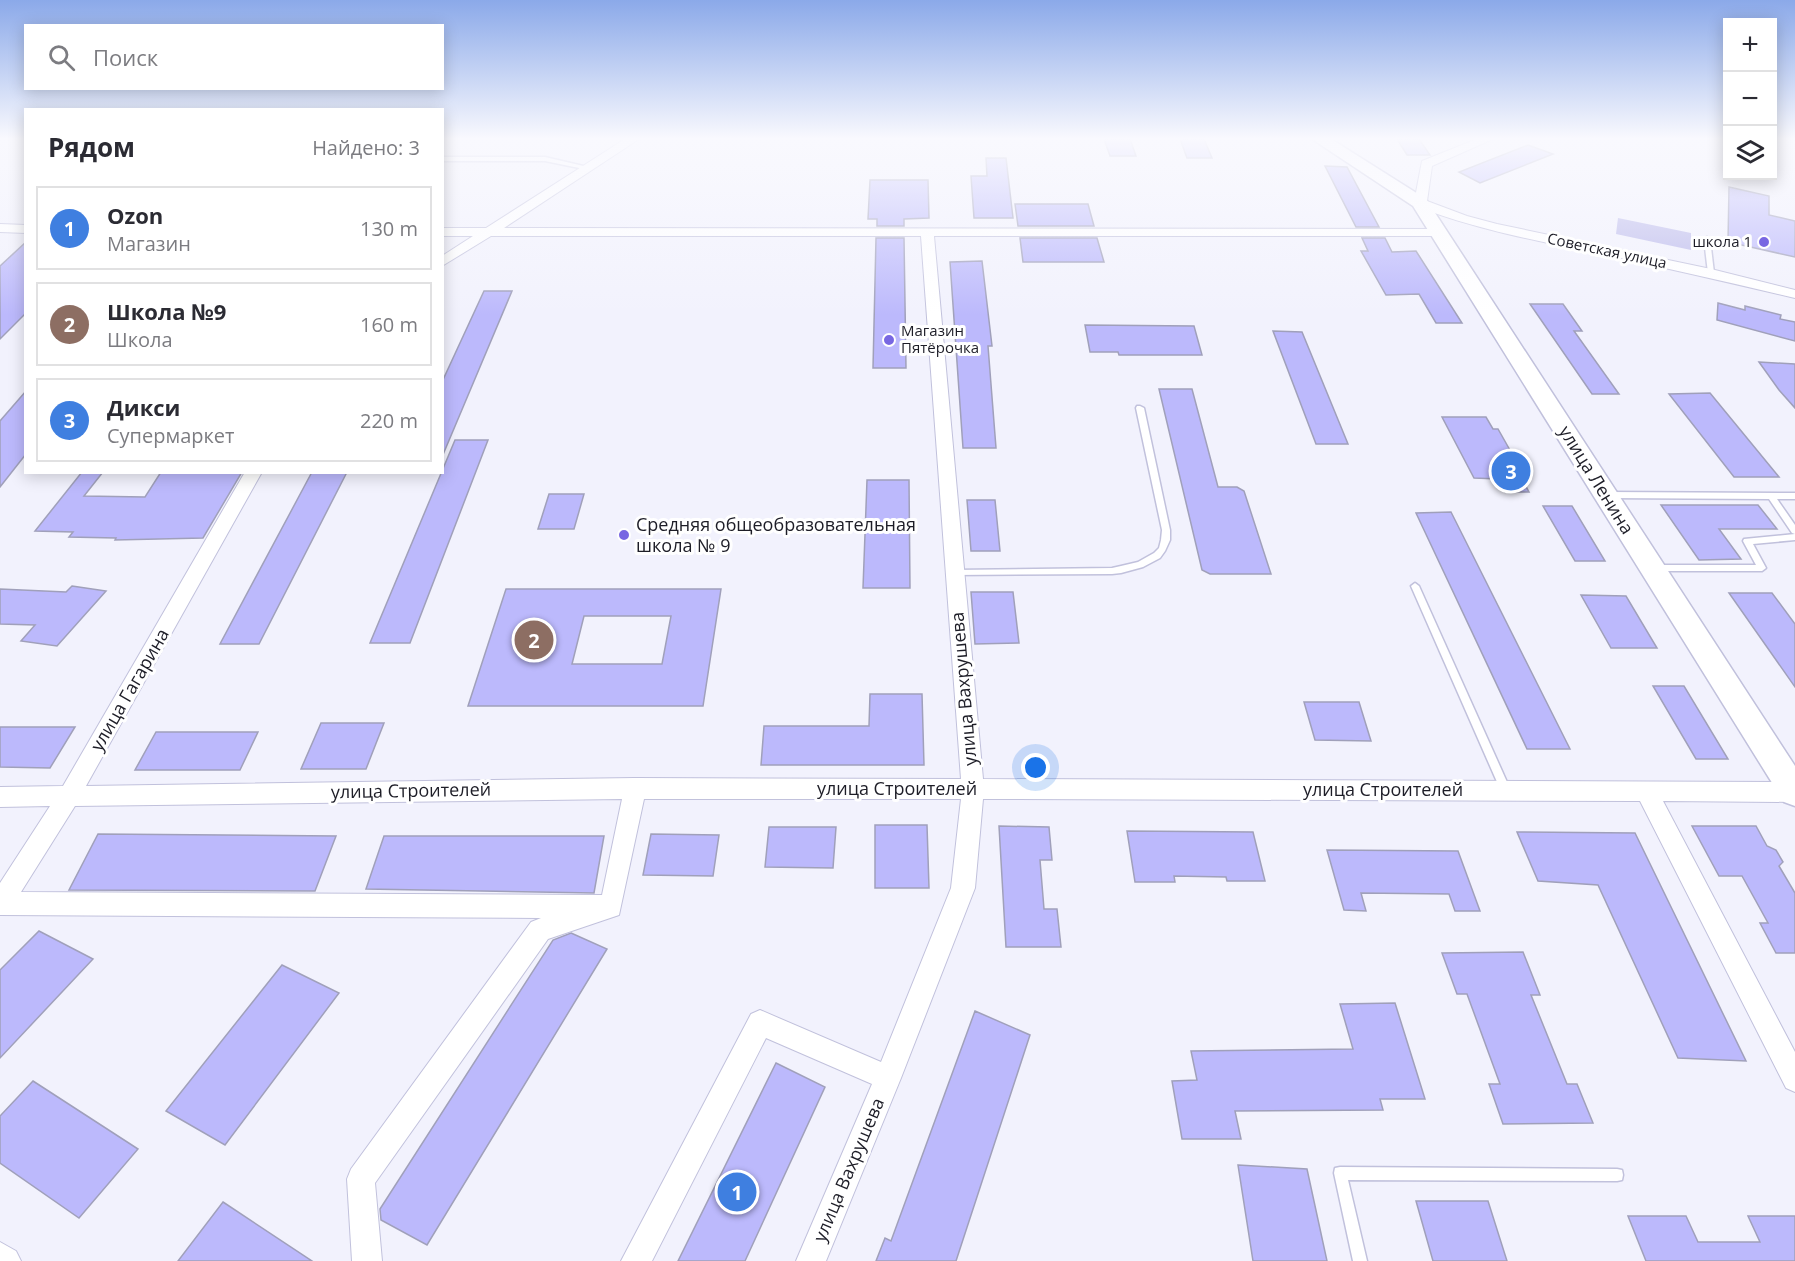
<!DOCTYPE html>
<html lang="ru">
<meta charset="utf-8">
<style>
:root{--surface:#fff;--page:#f2f2f3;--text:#2b2b33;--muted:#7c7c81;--line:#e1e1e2;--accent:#d93025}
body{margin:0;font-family:"Open Sans",sans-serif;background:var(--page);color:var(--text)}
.controls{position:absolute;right:18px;top:18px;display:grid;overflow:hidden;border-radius:0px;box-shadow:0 3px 15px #0003}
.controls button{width:54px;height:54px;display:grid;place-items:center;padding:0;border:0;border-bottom:2px solid var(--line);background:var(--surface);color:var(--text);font:30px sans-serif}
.you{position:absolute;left:1036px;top:768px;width:21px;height:21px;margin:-15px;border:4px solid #fff;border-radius:50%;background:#1a73e8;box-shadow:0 0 0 9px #1a73e833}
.badge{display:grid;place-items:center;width:39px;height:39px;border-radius:50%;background:var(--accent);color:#fff;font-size:20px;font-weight:700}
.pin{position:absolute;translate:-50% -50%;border:3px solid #fff;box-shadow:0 2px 6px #0006}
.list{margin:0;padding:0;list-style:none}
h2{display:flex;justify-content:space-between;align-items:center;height:78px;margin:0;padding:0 24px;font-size:26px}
h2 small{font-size:20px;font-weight:400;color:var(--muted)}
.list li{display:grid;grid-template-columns:39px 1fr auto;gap:18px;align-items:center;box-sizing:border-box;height:84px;margin:0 12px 12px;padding:0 12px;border:2px solid var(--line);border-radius:0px}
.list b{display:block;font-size:22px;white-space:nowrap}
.list p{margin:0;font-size:20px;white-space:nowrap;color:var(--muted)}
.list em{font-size:20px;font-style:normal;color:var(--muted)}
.icon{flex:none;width:33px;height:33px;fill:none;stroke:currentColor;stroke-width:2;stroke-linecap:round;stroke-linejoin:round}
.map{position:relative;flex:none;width:1795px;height:1261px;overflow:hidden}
.search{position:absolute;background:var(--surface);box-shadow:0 3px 15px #0003;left:24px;top:24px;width:420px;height:66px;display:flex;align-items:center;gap:15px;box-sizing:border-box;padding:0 21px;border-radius:0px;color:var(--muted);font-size:22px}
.panel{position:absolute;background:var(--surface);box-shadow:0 3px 15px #0003;left:24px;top:108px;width:420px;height:366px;border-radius:0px}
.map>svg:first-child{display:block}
</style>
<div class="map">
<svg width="1795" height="1261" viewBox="0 0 1795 1261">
<rect width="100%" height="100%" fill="#f2f2fd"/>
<!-- green -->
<polygon fill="#bbb9eb" points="1618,218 1691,233 1691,250 1616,234"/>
<!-- building -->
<g fill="#bcb9fc" stroke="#a0a0ba" stroke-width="1.5" fill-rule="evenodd">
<polygon points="1104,139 1130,139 1136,156 1110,156"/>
<polygon points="1180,139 1204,139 1212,158 1187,158"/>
<polygon points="1397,139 1419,139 1430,155 1407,155"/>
<polygon points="1528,145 1553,154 1480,183 1459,172"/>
<polygon points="986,158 1006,158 1013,218 974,218 971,176 987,176"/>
<polygon points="1325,166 1347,167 1379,227 1356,227"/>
<polygon points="870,180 928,180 929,218 904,219 904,226 877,226 877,219 868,219"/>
<polygon points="1729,187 1769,196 1769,215 1795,221 1795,257 1728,242"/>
<polygon points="1015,204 1088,204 1094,226 1018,226"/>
<polygon points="876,238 904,238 906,368 873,368"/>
<polygon points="1020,238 1097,238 1104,262 1023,262"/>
<polygon points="1362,238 1385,238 1392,252 1416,251 1462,323 1436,323 1419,294 1386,295 1361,251 1368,251"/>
<polygon points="26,242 26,313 0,339 0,266"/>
<polygon points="982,261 992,346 988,346 996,448 963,448 950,262"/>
<polygon points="484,291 512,291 442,457 442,382"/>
<polygon points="1718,303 1745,310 1745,306 1781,315 1780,319 1795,322 1795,341 1717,320"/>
<polygon points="1530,304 1563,304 1582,331 1574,331 1619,394 1592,394"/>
<polygon points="1085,325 1194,326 1202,355 1119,355 1118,352 1090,352"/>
<polygon points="1273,331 1302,332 1348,444 1316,444"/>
<polygon points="1759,362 1795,364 1795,408 1779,390"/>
<polygon points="1159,389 1192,389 1218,487 1237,487 1244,491 1271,574 1210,574 1202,570"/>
<polygon points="26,391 26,454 0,487 0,421"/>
<polygon points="1710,393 1779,477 1734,477 1669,394"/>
<polygon points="1442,417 1486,417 1493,429 1498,429 1511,452 1507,452 1529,492 1505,492 1498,479 1474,478"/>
<polygon points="455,440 488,440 410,643 370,643"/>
<polygon points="82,472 103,472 84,496 145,497 161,472 242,472 203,538 115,540 116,538 69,537 73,532 35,531"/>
<polygon points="312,472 347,472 259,644 220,644"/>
<polygon points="867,480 909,480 910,588 863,588"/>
<polygon points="549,494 584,494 574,529 538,529"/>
<polygon points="967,500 995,500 1000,551 971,551"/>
<polygon points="1661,505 1758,505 1777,529 1719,529 1741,559 1699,560"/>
<polygon points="1543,506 1572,506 1605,561 1575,561"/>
<polygon points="1451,512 1570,749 1527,749 1416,513"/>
<polygon points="72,586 106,591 57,646 21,641 35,625 0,624 0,589 66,592"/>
<path d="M506,589h215l-18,117h-235zM584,616h87l-9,48h-90z"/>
<polygon points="971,592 1013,592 1019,643 975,644"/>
<polygon points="1729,593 1772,593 1795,624 1795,687"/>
<polygon points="1581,595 1626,596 1657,648 1611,648"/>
<polygon points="1653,686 1684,686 1728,759 1696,759"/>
<polygon points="870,694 922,694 924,765 761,765 764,726 869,726"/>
<polygon points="1304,702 1359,702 1371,741 1315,740"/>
<polygon points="321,723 384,723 366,769 301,769"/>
<polygon points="0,727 75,727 50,768 0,767"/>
<polygon points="156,732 258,732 240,770 135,770"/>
<polygon points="875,825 927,825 929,888 875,888"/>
<polygon points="999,826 1049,827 1052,860 1040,860 1044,909 1057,909 1061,947 1006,947"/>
<polygon points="1692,826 1756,826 1767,846 1776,850 1783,862 1779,866 1795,893 1795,953 1776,953 1760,923 1768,923 1742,876 1719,876"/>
<polygon points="769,827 836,827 833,868 765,867"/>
<polygon points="1127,831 1253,832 1265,881 1227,881 1226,877 1174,876 1175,882 1135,882"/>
<polygon points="1517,832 1635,833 1746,1061 1678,1058 1598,885 1538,881"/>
<polygon points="98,834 336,836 315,891 69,890"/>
<polygon points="651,834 719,835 713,876 643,875"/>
<polygon points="384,836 604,836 594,893 366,889"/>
<polygon points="1327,850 1458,851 1480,911 1455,911 1449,894 1361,893 1366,911 1344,910"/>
<polygon points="39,931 93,959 0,1058 0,970"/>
<polygon points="571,933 607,949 427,1245 381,1220 380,1209 553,940"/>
<polygon points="1523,952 1540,995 1531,995 1567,1084 1577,1084 1593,1123 1503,1124 1489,1084 1500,1084 1467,994 1457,994 1442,953"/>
<polygon points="282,965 339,993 225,1145 166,1111"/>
<polygon points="1395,1003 1425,1099 1380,1099 1383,1110 1235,1111 1241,1139 1182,1139 1172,1081 1197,1080 1191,1051 1353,1049 1340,1004"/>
<polygon points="975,1011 1030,1035 956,1261 876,1261 885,1238 891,1241"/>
<polygon points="776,1063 825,1087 745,1261 678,1261"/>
<polygon points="33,1081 138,1149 79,1218 0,1163 0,1116"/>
<polygon points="1238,1165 1307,1169 1327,1261 1253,1261"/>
<polygon points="1416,1201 1488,1201 1507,1261 1433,1261"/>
<polygon points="223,1202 312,1261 178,1261"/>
<polygon points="1628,1216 1686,1216 1698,1242 1760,1242 1748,1216 1795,1216 1795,1261 1646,1261"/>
</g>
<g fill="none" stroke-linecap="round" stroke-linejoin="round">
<defs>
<g id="service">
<polygon points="442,157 545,157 592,168 589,170 545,161 442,161"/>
<polygon points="1707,237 1710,239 1714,273 1711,275 1708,273 1704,239"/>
<polygon points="1137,406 1140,406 1144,408 1170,530 1170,540 1165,551 1160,558 1143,567 1121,573 1112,574 952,575 951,573 955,570 1112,568 1121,566 1138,562 1154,553 1159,548 1161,540 1162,530 1136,408"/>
<polygon points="1607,492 1795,493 1795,499 1777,499 1795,525 1795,540 1753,544 1766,568 1762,571 1655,571 1651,568 1655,565 1756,565 1743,541 1744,539 1795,534 1792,533 1769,499 1607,498 1603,495"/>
<polygon points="1415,583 1419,586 1511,791 1510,794 1506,796 1502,794 1501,791 1411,586"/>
<polygon points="1340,1167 1617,1169 1622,1170 1623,1175 1622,1180 1617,1181 1348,1180 1367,1261 1353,1261 1334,1173 1335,1168"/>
</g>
<g id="minor">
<path d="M625,139h14l-135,89 939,1 2,3 -7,4h-504l49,543 812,3v20l-132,-1 132,251v40l-9,-4 -146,-287 -657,-2 -8,89 -74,190 -75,183h-30l76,-177 -106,-46 -114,223h-31l130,-247 9,-4 121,52 70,-174 10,-89h-317l-25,116 -71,24 -173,244 7,78h-30l-5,-82 4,-10 180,-247 10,-4 -541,-3v-32l50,-77 -50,1v-20l63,-1 182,-314h17l-176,314 549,-8 326,1 -40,-543h-430l-49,30v-10l31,-20h-31v-8h44zM622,799l-20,96 -581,-3 54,-86z"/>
<path d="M1477,139h16l-61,27 -5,35 40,15 30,8 214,45 84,21v8c-63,-15 -125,-29 -188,-43 -65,-13 -129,-25 -192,-49l-1,-3 8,-42z"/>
<polygon points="0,224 26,225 26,233 0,232"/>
<polygon points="0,1242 16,1251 21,1261 0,1261"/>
</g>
<polygon id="secondary" points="1312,139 1331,139 1426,199 1795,766 1795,806 1784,802 1413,206"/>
</defs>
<!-- service casing -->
<use href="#service" stroke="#c1c1dc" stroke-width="3"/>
<!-- minor casing -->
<use href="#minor" stroke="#c1c1dc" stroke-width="2"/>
<!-- secondary casing -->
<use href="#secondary" stroke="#c1c1dc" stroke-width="3"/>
<!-- service -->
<use href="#service" fill="#fff" fill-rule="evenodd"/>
<!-- minor -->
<use href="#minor" fill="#fff" fill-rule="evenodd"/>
<!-- secondary -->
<use href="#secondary" fill="#fff" fill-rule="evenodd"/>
</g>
<!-- sky -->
<linearGradient id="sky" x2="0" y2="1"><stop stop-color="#8ba9e9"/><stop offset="0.44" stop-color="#f9f9fe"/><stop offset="1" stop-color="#f9f9fe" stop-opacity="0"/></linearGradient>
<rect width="1795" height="315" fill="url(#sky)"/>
<!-- markers -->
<g fill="#7867e2" stroke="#fff" stroke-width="2">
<circle cx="1764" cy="242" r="6"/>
<circle cx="889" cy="340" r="6"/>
<circle cx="624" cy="535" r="6"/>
</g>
<g text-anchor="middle" stroke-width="6" stroke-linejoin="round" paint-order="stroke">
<!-- far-poi labels -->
<g font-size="15" fill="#1d1d27" stroke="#fff" text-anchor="end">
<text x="1752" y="247">школа 1</text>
<text x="901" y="336" text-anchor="start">Магазин<tspan x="901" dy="17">Пятёрочка</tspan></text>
</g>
<!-- far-street labels -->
<g font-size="15" fill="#1d1d27" stroke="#fff">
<text transform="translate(1607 251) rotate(12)" y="5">Советская улица</text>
</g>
<!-- street labels -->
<g font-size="18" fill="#1d1d27" stroke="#fff">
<text transform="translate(1596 480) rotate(58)" y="6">улица Ленина</text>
<text transform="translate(964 689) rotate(-95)" y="6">улица Вахрушева</text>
<text transform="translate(130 690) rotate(-60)" y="6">улица Гагарина</text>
<text x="897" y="795">улица Строителей</text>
<text x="1383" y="796">улица Строителей</text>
<text transform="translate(411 791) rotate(-1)" y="6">улица Строителей</text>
<text transform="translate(849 1170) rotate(-67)" y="6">улица Вахрушева</text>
</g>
<!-- poi labels -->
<g font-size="18" fill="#1d1d27" stroke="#fff" text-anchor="start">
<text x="636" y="531">Средняя общеобразовательная<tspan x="636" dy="21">школа № 9</tspan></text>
</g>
</g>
</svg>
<div class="controls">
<button>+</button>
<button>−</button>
<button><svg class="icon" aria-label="layers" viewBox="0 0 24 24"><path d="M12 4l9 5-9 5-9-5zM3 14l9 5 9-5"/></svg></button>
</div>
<div class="you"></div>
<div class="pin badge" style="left:737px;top:1192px;background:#3f7fe0">1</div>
<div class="pin badge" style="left:534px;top:640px;background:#8d6e63">2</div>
<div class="pin badge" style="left:1511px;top:471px;background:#3f7fe0">3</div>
<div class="search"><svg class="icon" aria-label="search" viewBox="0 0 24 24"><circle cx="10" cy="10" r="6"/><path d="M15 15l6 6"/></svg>Поиск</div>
<section class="panel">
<h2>Рядом<small>Найдено: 3</small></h2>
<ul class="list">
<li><span class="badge" style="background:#3f7fe0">1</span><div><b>Ozon</b><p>Магазин</p></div><em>130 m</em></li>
<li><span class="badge" style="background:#8d6e63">2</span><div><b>Школа №9</b><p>Школа</p></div><em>160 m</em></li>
<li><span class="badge" style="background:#3f7fe0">3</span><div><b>Дикси</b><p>Супермаркет</p></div><em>220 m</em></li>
</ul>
</section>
</div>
